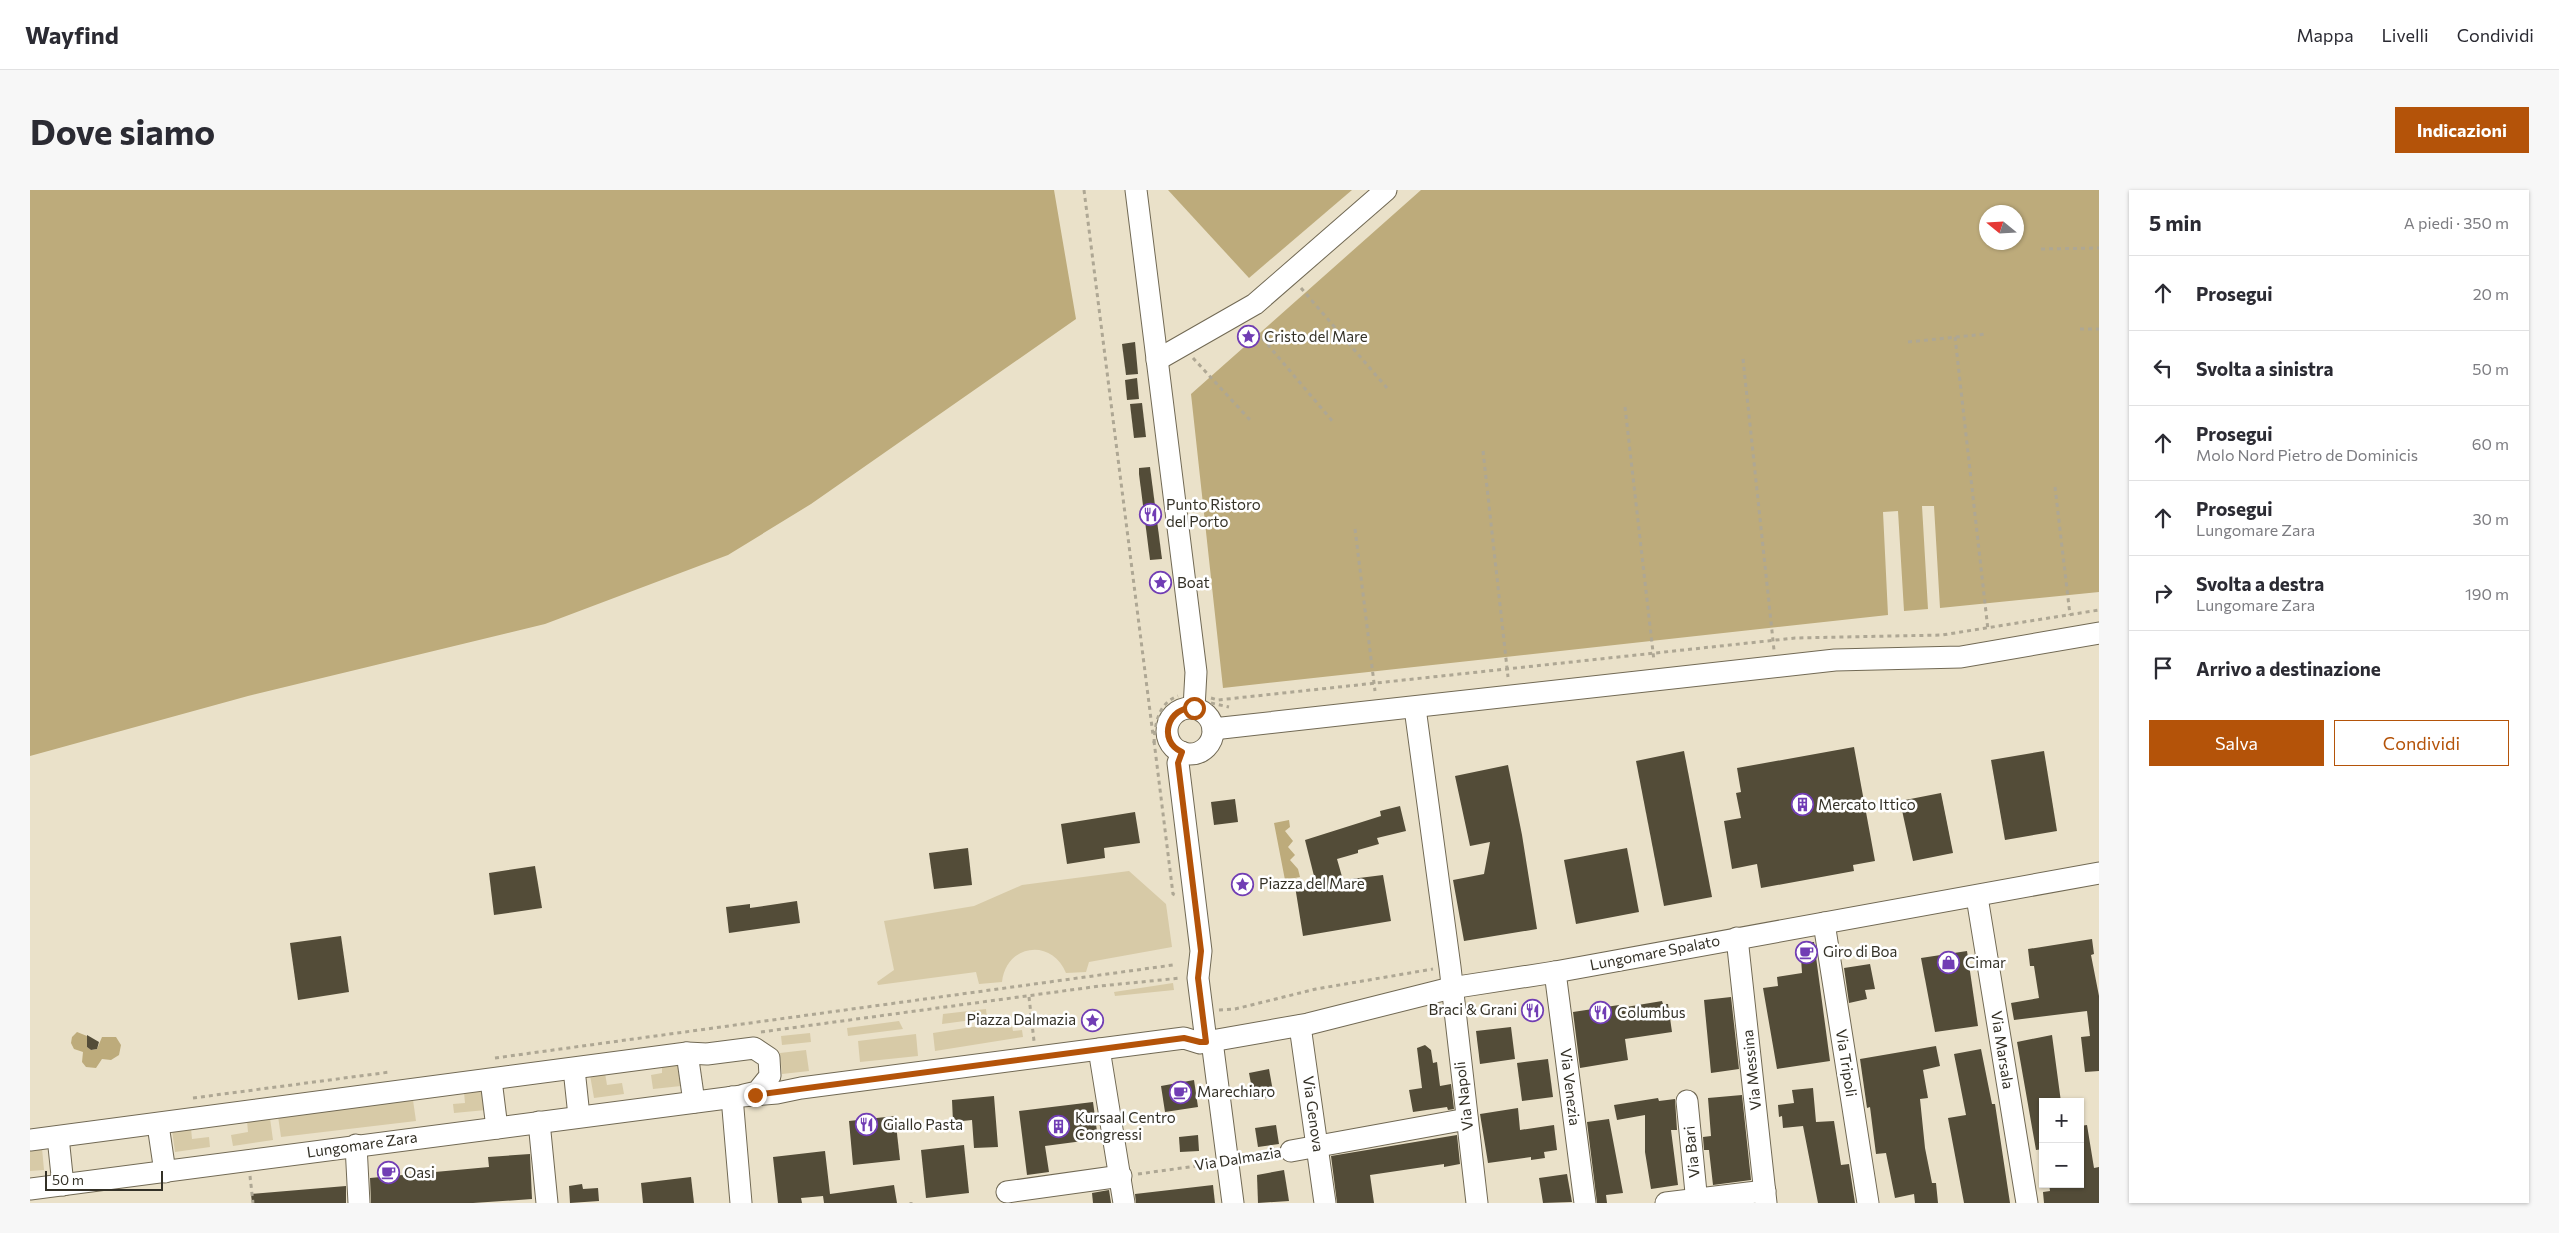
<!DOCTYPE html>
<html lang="it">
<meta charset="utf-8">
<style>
:root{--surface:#fff;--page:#f7f7f7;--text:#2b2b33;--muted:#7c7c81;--line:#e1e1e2;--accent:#b45309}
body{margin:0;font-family:Commissioner,sans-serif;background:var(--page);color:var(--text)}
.controls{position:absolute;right:15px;bottom:15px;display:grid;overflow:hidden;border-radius:0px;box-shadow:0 1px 4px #0004}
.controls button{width:45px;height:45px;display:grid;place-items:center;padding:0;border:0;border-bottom:1px solid var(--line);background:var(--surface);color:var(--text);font:25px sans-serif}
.compass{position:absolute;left:1949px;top:15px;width:45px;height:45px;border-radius:50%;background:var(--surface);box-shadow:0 1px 4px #0004;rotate:288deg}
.scale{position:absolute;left:15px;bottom:12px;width:118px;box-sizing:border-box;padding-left:5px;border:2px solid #343127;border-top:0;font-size:14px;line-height:18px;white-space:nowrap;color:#343127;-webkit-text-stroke:4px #fff;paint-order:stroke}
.stop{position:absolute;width:15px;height:15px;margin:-11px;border:4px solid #b45309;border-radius:50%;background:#fff}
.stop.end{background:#b45309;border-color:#fff;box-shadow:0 1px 5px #0008}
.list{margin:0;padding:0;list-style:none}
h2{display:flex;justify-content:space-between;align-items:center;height:65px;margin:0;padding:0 20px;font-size:21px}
h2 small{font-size:16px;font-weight:400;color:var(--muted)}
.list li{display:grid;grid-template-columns:32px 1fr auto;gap:15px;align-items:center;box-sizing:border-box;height:75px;padding:0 20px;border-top:1px solid var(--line)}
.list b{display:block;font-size:19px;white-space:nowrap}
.list p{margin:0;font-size:16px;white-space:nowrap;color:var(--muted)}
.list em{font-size:16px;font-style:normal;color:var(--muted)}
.actions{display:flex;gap:10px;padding:15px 20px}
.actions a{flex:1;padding:11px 0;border:1px solid var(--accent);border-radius:0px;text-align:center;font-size:18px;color:var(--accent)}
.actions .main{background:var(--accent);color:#fff}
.icon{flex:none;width:28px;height:28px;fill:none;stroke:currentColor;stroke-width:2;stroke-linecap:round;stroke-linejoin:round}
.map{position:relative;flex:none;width:2069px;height:1013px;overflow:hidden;border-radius:0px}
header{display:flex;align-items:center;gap:30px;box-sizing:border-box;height:70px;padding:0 25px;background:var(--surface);border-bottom:1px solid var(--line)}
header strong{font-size:24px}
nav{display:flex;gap:28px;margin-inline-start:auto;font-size:18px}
.intro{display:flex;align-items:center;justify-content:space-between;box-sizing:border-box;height:120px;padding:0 30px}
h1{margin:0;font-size:35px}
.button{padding:12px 22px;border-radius:0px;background:var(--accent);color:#fff;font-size:18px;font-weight:700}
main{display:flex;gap:30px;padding:0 30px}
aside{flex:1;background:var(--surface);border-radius:0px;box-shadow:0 1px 4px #0004}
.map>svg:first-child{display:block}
</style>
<header>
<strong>Wayfind</strong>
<nav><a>Mappa</a><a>Livelli</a><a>Condividi</a></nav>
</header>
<div class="intro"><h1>Dove siamo</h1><a class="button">Indicazioni</a></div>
<main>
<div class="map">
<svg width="2069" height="1013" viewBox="0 0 2069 1013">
<rect width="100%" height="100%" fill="#eae1c9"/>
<!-- green -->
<g fill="#d7caa7">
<path d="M1099,681l37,33 6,43 -83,15 -3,10 -20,1c-14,-35 -60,-29 -64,9l-23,2 -3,-12 -98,13 -1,-3 17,-12 -10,-49 90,-15 48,-21z"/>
<polygon points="1143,793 1144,800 1085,806 1084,802"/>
<polygon points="956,819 957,828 912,834 913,824"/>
<polygon points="869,831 873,839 818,846 817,838"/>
<polygon points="981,831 983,841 992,840 993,847 905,861 903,843"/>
<polygon points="780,843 781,852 752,855 751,846"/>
<polygon points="886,844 888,866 830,872 828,851"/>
<polygon points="776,860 779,881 752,884 750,863"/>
<polygon points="649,875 651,896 623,899 621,885 632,883 632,877"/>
<polygon points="575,883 577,895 592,893 594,904 564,908 560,885"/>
<polygon points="454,899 456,920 424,923 423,914 435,913 434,902"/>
<polygon points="383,910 386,931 251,947 248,926"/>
<polygon points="240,928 243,950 203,956 201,945 218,942 217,931"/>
<polygon points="161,938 162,949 179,947 180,957 145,962 142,940"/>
<polygon points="0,958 12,958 14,980 0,981"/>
</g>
<!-- water -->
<g fill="#bdab7b" fill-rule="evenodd">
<polygon points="0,0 1024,0 1046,129 781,314 698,365 515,434 218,506 0,566"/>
<polygon points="1138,0 1322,0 1219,88"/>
<path d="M1391,0h678v402l-159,16 -6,-102h-12l6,103 -24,2 -6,-100 -15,1 5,103 -665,73 -32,-294zM1986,22v30h-30v-30z"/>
<polygon points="1259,630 1260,637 1255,641 1263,651 1258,657 1265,665 1260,670 1268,679 1270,687 1255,690 1244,633"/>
<polygon points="47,842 57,846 57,857 61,860 67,859 72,847 86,847 91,855 89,865 81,870 72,869 66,878 56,877 52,872 53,862 44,859 41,853 42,847"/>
</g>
<!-- building -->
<g fill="#534c38">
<polygon points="1105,152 1108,184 1096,185 1092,154"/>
<polygon points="1107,188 1109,209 1097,210 1095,190"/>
<polygon points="1112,213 1116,247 1104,248 1100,214"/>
<polygon points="1120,277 1132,369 1120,370 1109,284 1109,278"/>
<polygon points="1824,557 1845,671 1823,675 1824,681 1731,698 1727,674 1702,679 1694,631 1711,628 1706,603 1711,602 1707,578"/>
<polygon points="1654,561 1682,707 1634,716 1606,571"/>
<polygon points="2014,561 2027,641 1975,650 1961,570"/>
<polygon points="1478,575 1492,645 1507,739 1434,751 1423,690 1454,684 1460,652 1440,656 1425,586"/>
<polygon points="1911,603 1923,663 1883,671 1870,611"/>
<polygon points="1205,609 1208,632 1184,635 1181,612"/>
<polygon points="1370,616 1376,641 1347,648 1349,654 1328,660 1328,663 1307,669 1313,690 1353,685 1361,731 1273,746 1265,696 1286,694 1275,650 1351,626 1350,621"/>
<polygon points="1105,622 1110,653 1074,658 1075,668 1037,674 1031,634"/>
<polygon points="938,658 942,695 904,699 899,663"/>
<polygon points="1597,658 1609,722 1546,734 1534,670"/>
<polygon points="505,676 512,718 464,725 459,683"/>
<polygon points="767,711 770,733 699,743 696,717 720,714 720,718"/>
<polygon points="311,746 319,802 268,810 260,753"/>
<polygon points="2062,749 2064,764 2061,765 2069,806 2069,881 2055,882 2051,847 2060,846 2057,821 1984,830 1981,813 2009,808 2004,776 2000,776 1998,759"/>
<polygon points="1784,752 1800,871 1747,879 1733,798 1748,796 1747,787 1772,783 1770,753"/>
<polygon points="1937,761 1948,836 1905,842 1891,768"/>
<polygon points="1840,774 1845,799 1835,800 1837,809 1819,813 1814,778"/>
<polygon points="1701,807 1709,879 1681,883 1674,810"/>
<polygon points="1632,811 1633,814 1638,814 1642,842 1595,849 1598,870 1550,878 1543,822 1589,815 1590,818"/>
<polygon points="1481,837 1485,869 1450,874 1446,841"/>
<polygon points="57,845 69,852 67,859 61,860 57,857"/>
<polygon points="2022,845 2031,912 2013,912 2013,959 2006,960 1987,852"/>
<polygon points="1395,855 1401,860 1403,873 1407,872 1410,896 1421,894 1424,919 1418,920 1417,917 1383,922 1379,900 1392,898 1387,858"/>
<polygon points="1906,856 1910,876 1893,880 1898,908 1890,909 1895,958 1902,993 1906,993 1908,1013 1885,1013 1884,1004 1865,1008 1856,963 1846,964 1840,917 1837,918 1830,869"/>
<polygon points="1951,859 1962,914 1965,914 1980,1013 1934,1013 1918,928 1936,925 1924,864"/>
<polygon points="1518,869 1523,907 1492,911 1487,873"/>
<polygon points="1239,879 1244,907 1224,910 1219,883"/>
<polygon points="1164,890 1168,917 1135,922 1131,896"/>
<polygon points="1783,898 1786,932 1804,931 1811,975 1819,974 1825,1013 1788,1013 1773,936 1753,938 1752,926 1749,927 1748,915 1764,913 1762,900"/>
<polygon points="1712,905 1721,990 1683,995 1679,960 1674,960 1673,947 1681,946 1678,908"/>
<polygon points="964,906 968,957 944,958 942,930 923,932 922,910"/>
<polygon points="1628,908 1629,911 1645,909 1647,940 1641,940 1648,995 1621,999 1615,962 1615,925 1587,930 1584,915"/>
<polygon points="1063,912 1068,949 1015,956 1019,982 997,985 989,921"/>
<polygon points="1488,918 1490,940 1524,935 1527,960 1514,962 1515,968 1501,970 1501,967 1458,973 1450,924"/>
<polygon points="865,926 870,970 823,975 819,931"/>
<polygon points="1579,929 1593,1003 1576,1005 1577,1013 1567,1013 1557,932"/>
<polygon points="1246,935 1249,954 1228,957 1225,938"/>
<polygon points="2057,935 2064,978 2069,977 2069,1013 2014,1013 2013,1002 2020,1001 2019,994 2050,994 2050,936"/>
<polygon points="1168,945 1169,961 1150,962 1149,947"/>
<polygon points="1427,945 1430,974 1414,977 1414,974 1340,985 1344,1013 1307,1013 1301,966"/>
<polygon points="934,955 939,1003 896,1008 891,960"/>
<polygon points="795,961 800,1004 864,995 867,1013 794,1013 793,1006 771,1008 772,1013 748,1013 743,967"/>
<polygon points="500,964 502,1009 443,1013 341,1013 340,988 459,977 458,967"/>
<polygon points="1254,980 1259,1011 1228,1013 1227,985"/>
<polygon points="1537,984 1542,1012 1513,1013 1509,988"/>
<polygon points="661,987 664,1013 613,1013 611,993"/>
<polygon points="552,994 553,999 568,998 569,1011 540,1013 539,996"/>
<polygon points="1183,995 1185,1013 1106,1013 1105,1004"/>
<polygon points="316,996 316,1013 222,1013 221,1004"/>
<polygon points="1079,1000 1081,1013 1063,1013 1062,1003"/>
</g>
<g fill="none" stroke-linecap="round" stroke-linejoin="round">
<defs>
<g id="minor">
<polyline points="1106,0 1166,482 1164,518"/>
<polyline points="1127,170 1225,114 1356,0"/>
<polyline points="1385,518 1420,777 1447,1013"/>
<circle cx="1160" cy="541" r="23"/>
<polyline points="1183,539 1805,470 1931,467 2069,443"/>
<polyline points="1152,562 1148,573 1171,761 1168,788 1176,851"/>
<polyline points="1947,707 1997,1013"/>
<polyline points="1794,733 1838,1013"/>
<polyline points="1707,748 1736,1013"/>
<polyline points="1525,782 1555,1013"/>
<polyline points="1270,836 1295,1013"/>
<polyline points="1182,851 1203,1013"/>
<polyline points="1069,859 1094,1013"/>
<polyline points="657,863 664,912"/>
<polyline points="544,879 549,926"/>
<polyline points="461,890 467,938"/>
<polyline points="702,907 711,1013"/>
<polyline points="1657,911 1667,1013"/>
<polyline points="509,932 517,1013"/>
<polyline points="128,935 135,982"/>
<polyline points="28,947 33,995"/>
<polyline points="0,950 657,863 677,864 724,858 739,868 740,886 727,902 714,905"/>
<polyline points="326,955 329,1013"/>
<polyline points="1261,961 1437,929"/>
<polyline points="0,999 712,906 747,903 771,898 1154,848 1170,853 1278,834 1421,798 1525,782 2069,683"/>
<polyline points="977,1002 1091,986"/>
<polyline points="1636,1013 1735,1001"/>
</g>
</defs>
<!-- minor casing -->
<use href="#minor" stroke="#716954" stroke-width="23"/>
<!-- path -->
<g stroke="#aea794" stroke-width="3" stroke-dasharray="4 4" stroke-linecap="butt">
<polyline points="1054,0 1123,545"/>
<polyline points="2011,59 2069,58"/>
<polyline points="1271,98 1357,198"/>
<polyline points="1222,136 1304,233"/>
<polyline points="2050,139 2069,139"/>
<polyline points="1925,147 1958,440"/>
<polyline points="1878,152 1956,144"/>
<polyline points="1163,168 1220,230"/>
<polyline points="1713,169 1744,460"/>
<polyline points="1595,217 1624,471"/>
<polyline points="1453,261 1478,487"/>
<polyline points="2025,297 2040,425"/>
<polyline points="1325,339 1345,501"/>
<polyline points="1181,508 1188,510 1765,448 1912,445 2069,420"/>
<polyline points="1181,513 1199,517"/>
<path d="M1139,550l-9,-14c2,-12 7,-19 18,-24"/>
<polyline points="1124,551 1143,704 1147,706"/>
<path d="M1124,553c1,-19 4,-40 24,-47"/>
<polyline points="999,807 1004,851"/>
<polyline points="1189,820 1205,819 1286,799 1403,779"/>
<polyline points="731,842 1070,796 1151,788"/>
<polyline points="465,868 1143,775"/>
<polyline points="163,908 360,882"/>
<polyline points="1215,969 1246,964"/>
<polyline points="1108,984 1181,974"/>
<polyline points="220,986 223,1013"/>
<polyline points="881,1012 881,1013"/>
</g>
<!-- minor -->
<use href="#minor" stroke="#fff" stroke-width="21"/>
</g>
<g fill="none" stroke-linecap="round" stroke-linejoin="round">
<!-- route -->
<path stroke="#b45309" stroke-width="6" d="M725,905l429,-57 16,4h6l-8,-64 3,-27 -23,-188 4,-11c-25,-11 -14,-46 12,-44"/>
</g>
<!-- icons -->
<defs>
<symbol id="sight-ring" viewBox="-11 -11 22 22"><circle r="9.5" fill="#fff" stroke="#713db4" stroke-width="1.5"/><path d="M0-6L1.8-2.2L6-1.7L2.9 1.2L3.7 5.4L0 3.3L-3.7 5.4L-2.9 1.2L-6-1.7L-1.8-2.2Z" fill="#713db4"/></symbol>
<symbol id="restaurant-ring" viewBox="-11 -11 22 22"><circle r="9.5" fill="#fff" stroke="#713db4" stroke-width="1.5"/><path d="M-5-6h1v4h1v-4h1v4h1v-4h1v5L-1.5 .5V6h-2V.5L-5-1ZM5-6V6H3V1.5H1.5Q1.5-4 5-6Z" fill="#713db4"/></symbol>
<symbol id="building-ring" viewBox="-11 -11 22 22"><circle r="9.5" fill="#fff" stroke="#713db4" stroke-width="1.5"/><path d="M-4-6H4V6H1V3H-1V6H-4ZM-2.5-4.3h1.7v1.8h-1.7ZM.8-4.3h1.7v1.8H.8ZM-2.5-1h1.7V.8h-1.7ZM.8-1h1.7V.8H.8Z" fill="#713db4"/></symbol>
<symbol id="cafe-ring" viewBox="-11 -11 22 22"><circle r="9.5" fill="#fff" stroke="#713db4" stroke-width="1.5"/><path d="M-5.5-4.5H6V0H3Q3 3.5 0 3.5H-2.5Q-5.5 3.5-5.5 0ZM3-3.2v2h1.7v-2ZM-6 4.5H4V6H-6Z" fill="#713db4"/></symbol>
<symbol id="shop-ring" viewBox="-11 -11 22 22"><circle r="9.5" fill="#fff" stroke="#713db4" stroke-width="1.5"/><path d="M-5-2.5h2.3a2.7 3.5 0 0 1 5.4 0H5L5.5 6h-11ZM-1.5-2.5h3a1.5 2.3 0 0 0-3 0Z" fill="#713db4"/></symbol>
</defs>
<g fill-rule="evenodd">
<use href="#sight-ring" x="1206" y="134" width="25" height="25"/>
<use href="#restaurant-ring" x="1108" y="312" width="25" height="25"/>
<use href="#sight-ring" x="1118" y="380" width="25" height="25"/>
<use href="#building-ring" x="1760" y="602" width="25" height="25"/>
<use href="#sight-ring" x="1200" y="682" width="25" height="25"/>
<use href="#cafe-ring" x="1764" y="750" width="25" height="25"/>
<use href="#shop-ring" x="1906" y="760" width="25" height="25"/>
<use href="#restaurant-ring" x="1490" y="808" width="25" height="25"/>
<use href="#restaurant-ring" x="1558" y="810" width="25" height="25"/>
<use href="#sight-ring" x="1050" y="818" width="25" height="25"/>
<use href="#cafe-ring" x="1138" y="890" width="25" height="25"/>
<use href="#restaurant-ring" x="824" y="922" width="25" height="25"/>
<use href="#building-ring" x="1016" y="924" width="25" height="25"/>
<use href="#cafe-ring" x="346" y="970" width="25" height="25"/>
</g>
<g text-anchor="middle" stroke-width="5" stroke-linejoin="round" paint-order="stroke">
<!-- poi labels -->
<g font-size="15" fill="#343127" stroke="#fff" text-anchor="start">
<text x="1234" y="152">Cristo del Mare</text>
<text x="1136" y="320">Punto Ristoro<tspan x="1136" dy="17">del Porto</tspan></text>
<text x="1147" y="398">Boat</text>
<text x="1788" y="620">Mercato Ittico</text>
<text x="1229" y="699">Piazza del Mare</text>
<text x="1793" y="767">Giro di Boa</text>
<text x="1935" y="778">Cimar</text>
<text x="1487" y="825" text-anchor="end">Braci &amp; Grani</text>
<text x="1587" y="828">Columbus</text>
<text x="1046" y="835" text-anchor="end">Piazza Dalmazia</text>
<text x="1167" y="907">Marechiaro</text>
<text x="1045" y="933">Kursaal Centro<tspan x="1045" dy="17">Congressi</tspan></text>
<text x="853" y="940">Giallo Pasta</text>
<text x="374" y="988">Oasi</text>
</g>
<!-- street labels -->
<g font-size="15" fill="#343127" stroke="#fff">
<text transform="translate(1625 763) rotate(-11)" y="5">Lungomare Spalato</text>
<text transform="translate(1972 860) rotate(81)" y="5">Via Marsala</text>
<text transform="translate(1816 873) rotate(81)" y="5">Via Tripoli</text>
<text transform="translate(1722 880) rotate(-96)" y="5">Via Messina</text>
<text transform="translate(1540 897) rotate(83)" y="5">Via Venezia</text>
<text transform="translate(1434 906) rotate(-97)" y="5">Via Napoli</text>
<text transform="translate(1283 924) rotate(82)" y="5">Via Genova</text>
<text transform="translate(332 955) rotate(-8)" y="5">Lungomare Zara</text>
<text transform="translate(1662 962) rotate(-96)" y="5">Via Bari</text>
<text transform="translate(1208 969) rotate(-9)" y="5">Via Dalmazia</text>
</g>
</g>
</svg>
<div class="controls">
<button>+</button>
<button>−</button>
</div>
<svg class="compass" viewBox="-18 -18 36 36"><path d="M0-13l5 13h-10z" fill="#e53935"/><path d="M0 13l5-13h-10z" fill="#7c7c81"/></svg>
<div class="scale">50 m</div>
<div class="stop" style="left:1164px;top:518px"></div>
<div class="stop end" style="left:725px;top:905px"></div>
</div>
<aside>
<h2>5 min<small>A piedi · 350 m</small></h2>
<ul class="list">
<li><svg class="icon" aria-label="ahead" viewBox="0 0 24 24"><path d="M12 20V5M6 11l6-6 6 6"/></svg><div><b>Prosegui</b></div><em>20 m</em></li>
<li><svg class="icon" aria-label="left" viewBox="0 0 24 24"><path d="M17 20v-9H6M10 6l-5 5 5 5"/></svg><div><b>Svolta a sinistra</b></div><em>50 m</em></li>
<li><svg class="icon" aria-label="ahead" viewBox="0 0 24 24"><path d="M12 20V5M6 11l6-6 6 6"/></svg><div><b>Prosegui</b><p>Molo Nord Pietro de Dominicis</p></div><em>60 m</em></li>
<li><svg class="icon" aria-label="ahead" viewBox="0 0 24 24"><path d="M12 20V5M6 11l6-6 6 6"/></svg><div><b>Prosegui</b><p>Lungomare Zara</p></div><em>30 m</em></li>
<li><svg class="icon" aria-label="right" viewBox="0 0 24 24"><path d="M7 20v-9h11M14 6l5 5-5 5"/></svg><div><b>Svolta a destra</b><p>Lungomare Zara</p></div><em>190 m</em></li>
<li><svg class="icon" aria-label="arrive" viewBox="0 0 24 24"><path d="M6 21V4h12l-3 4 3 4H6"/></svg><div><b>Arrivo a destinazione</b></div></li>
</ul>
<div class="actions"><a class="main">Salva</a><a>Condividi</a></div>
</aside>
</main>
